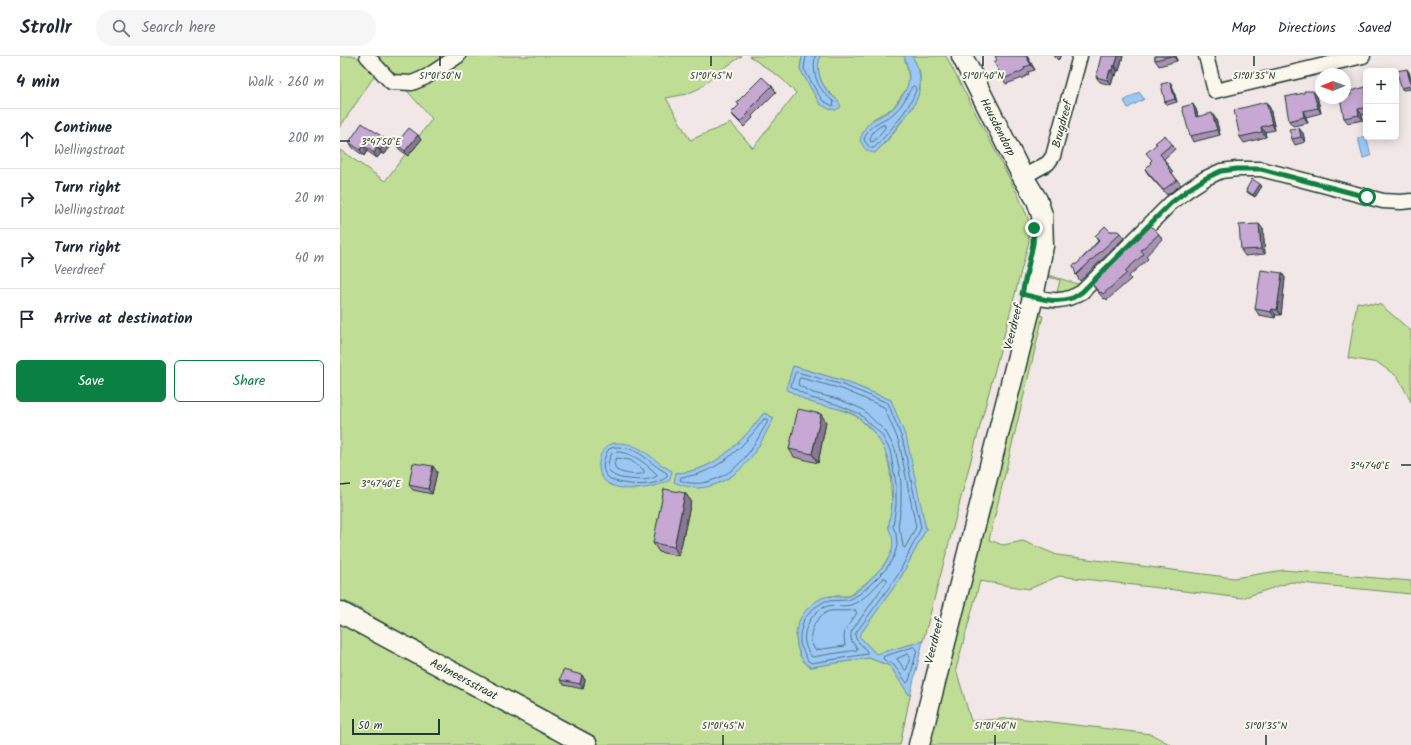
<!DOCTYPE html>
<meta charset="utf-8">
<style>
:root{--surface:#fff;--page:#f6f6f7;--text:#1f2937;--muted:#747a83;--line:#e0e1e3;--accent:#0b8043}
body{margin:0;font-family:Kalam,sans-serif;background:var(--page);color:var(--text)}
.controls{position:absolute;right:12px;top:12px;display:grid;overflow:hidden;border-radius:6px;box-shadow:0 2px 10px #0003}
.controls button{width:36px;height:36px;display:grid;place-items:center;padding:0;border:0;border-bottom:1px solid var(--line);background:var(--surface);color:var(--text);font:20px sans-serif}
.compass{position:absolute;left:975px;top:12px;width:36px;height:36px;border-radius:50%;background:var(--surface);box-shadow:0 2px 10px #0003;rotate:269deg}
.scale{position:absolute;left:12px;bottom:10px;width:88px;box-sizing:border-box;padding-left:4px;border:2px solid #1f3d34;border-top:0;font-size:11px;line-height:14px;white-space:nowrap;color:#1f3d34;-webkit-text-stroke:3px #fbf7ec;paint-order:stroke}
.stop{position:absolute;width:12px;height:12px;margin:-9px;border:3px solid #0b8043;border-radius:50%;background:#fff}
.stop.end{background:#0b8043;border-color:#fff;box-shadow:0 1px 4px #0008}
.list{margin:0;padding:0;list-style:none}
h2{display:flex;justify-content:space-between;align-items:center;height:52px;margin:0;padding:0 16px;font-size:17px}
h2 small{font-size:13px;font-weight:400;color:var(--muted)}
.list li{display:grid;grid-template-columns:26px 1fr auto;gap:12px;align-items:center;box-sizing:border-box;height:60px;padding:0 16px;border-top:1px solid var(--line)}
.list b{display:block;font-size:15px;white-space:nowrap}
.list p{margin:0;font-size:13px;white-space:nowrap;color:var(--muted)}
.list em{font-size:13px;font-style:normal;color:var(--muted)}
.actions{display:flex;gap:8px;padding:12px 16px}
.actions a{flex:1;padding:9px 0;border:1px solid var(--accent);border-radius:6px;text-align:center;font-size:14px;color:var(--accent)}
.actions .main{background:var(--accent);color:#fff}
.icon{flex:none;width:22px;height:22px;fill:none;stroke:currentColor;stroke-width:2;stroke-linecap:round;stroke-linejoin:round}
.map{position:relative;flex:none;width:1071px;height:689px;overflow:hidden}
header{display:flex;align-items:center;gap:24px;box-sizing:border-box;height:56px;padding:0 20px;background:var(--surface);border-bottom:1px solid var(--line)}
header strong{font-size:19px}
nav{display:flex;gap:22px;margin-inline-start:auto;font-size:14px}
.search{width:280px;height:36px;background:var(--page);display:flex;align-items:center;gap:10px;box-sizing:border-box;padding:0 14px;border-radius:22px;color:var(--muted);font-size:15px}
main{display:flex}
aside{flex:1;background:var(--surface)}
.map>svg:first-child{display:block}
</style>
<header>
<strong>Strollr</strong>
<div class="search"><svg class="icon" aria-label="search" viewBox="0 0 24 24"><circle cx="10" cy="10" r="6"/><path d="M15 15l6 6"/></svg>Search here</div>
<nav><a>Map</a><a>Directions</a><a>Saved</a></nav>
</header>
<main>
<aside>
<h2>4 min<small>Walk · 260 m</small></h2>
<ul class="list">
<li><svg class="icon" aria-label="ahead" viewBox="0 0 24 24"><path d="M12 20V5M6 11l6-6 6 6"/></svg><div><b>Continue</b><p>Wellingstraat</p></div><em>200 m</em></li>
<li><svg class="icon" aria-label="right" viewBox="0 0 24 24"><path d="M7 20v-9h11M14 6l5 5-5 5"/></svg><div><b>Turn right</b><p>Wellingstraat</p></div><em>20 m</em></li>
<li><svg class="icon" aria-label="right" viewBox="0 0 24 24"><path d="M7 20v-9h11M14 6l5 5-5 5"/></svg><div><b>Turn right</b><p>Veerdreef</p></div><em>40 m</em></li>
<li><svg class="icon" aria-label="arrive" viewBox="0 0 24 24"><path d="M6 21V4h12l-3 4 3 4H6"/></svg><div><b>Arrive at destination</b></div></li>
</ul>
<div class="actions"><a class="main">Save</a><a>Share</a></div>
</aside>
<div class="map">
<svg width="1071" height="689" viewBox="0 0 1071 689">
<rect width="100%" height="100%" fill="#f1e7e7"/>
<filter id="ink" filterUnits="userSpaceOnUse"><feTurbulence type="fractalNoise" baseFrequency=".025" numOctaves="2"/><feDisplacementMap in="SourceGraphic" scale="8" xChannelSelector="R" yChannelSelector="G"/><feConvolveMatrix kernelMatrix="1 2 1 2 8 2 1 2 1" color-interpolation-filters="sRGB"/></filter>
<g filter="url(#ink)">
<!-- green -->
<g fill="#c0dd95" stroke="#708d64" fill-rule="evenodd">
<polygon points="0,0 15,0 37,16 0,71"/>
<path d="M31,0h371l-21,14 -21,18 -13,6 -21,4 24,42 41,-17 22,25 43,-55 -15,-15 -32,-22h53l-2,13 20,35 19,-3c-15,-12 -25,-25 -19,-45h84l4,15 1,14 -16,23 -20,11 2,34 12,-12 26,-34 7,-16v-19l-8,-16h34l72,139 10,23 1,23 -106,400 -47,13 -17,-18 42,-59 25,-48 -35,-129 -47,-19 -51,-15 -7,23 24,13 25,5 23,10 20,20 8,15 4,18 2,35 -3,23 3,6 2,11 -3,9 -9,13 -11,12 -22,17h-20l-33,38c0,12 3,27 15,33l58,-9 21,8 20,30 -10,49h-560v-126l81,27 -64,-39 -17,-8v-449l45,31 47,-62 -22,-25zM424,357l10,5c-14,24 -26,51 -52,63 -8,4 -16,5 -24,7l-22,-15c39,-1 65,-31 88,-60zM308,398l13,12 11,5 -33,18 -10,-1z"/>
<polygon points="708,219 741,229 727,237 717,236 720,224 708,221"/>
<polygon points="1017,246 1041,249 1071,275 1071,346 1058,321 1038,307 1008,302"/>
<polygon points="698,259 703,260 649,484 663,489 683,485 717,499 894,522 944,514 1071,525 1071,538 951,526 902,542 719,520 689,533 640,525 616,613 631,665 677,662 811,678 831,689 590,689 610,605"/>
</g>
<!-- water -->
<g fill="#9bc7f4" stroke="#6990a7">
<path d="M462,0h18c-4,14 0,29 11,39 5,4 8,5 10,12l-5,3 -7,-1 -9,-5 -6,-10 -14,-25z"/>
<path d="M564,0h8c10,16 11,34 1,50 -3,6 -8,10 -12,15 -8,11 -16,22 -26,32 -9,-1 -11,-5 -15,-13 8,-24 15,-18 32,-31 3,-2 6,-6 8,-10 12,-16 10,-24 4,-43z"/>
<polygon points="799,36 804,43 788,52 784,45"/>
<polygon points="1026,80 1031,100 1023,102 1018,82"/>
<path d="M453,310l51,15 47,19 16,40 19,89 -25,48 -42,59 17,18 47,-13 -13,55 -20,-30 -21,-8 -58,9c-6,-3 -9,-7 -11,-13 -10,-23 0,-45 22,-56 8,-4 18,1 27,-2 9,-3 27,-22 34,-30 7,-9 12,-18 9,-30 -1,-3 -3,-5 -3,-8 -1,-8 3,-17 3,-24 2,-36 -4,-62 -33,-86 -12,-10 -35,-11 -49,-16 -8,-3 -16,-9 -24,-13z"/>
<path d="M424,357l10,5c-7,12 -13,26 -22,38 -12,17 -33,31 -54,32 -8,0 -17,-3 -24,-6l2,-9c39,-1 65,-31 88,-60z"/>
<path d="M274,387c29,-1 35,16 58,28l-2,9c-16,9 -50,14 -65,1 -11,-11 -7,-34 9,-38z"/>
</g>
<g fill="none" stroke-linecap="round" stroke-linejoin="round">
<!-- shore -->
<g stroke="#517481" stroke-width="1">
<path d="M466,0l-2,13 13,23 6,9 10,5 1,-4c-16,-13 -22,-25 -19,-46"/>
<path d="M574,30l2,2c-1,15 -31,49 -42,60h-4l-6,-8c6,-20 20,-17 32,-29 7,-6 11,-16 16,-24z"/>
<path d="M543,69h2v3l-11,13 -3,1 -1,-3c2,-7 6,-11 13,-14z"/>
<polygon points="457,316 503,329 548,347 563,385 581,472 558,519 515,578 516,583 527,595 527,598 472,607 468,605 460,588 460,578 464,563 474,552 485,545 509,544 521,537 534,525 546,513 554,500 557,490 556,477 553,471 556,449 556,428 550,394 541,378 520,358 496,348 471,342 452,331 451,330 455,317"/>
<polygon points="461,322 502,333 544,351 559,386 576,471 565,492 563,491 561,477 558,471 561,449 561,427 559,412 555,393 546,376 522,353 498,343 473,337 458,329 459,323"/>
<path d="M424,363h3l1,2c-16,28 -28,52 -61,61 -9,2 -18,2 -27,-2l1,-3c36,-2 63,-31 83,-58z"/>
<path d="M274,391c26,-1 32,15 53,26v4c-11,8 -24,8 -37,7 -22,-2 -34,-10 -22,-34z"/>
<path d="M280,396c17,3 24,11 37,22v2c-9,5 -18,4 -28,3 -17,-1 -27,-8 -17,-26z"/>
<path d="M277,402l13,2 14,10v3c-7,3 -20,1 -28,-3l-2,-7z"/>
<path d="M544,522l3,1v2l-36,51v8l6,8v2l-45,7c-3,-4 -6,-9 -7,-14 -3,-15 9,-34 23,-37 8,-2 17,2 25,-2 12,-5 22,-17 31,-26z"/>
<path d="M515,554l2,3 -12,17 -1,6 1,10 -30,4c-1,-2 -3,-6 -4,-8 -2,-12 7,-28 19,-31 8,-1 17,1 25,-1z"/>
<polygon points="574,591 576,592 577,594 569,625 567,627 553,608 544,604 543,601 545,600"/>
<polygon points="568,598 570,601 567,613 565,614 557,603"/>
</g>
<defs>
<g id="street">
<polyline points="27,0 51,26 72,27 86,21 118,0"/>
<polyline points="866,0 875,35 1023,0"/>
<polyline points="683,121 708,107 713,100 740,0"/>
<path d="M693,241c21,4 30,6 49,-5l89,-89 18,-14 17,-11 15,-7 16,-2h24l122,32 18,1 10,-1"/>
</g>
<g id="secondary">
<polyline points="0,556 247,689"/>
<polyline points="579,689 693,241 703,190 702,159 697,144 683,121 622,0"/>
</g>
</defs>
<!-- street casing -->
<use href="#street" stroke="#1f3d34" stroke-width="17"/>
<!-- secondary casing -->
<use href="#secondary" stroke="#1f3d34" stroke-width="23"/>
<!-- street -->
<use href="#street" stroke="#fbf7ec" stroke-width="14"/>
<!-- secondary -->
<use href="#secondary" stroke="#fbf7ec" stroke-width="20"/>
</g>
<!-- wall -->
<g fill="#ab90b5" stroke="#1f3d34">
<polygon points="687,0 695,14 688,16 689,18 683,22 666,28 663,23 657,4"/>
<polygon points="714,0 722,0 718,4"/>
<polygon points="783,0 779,15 777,15 776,20 774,19 771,29 760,26 756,21"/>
<polygon points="815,0 836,0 837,5 819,10 815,4"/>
<polygon points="1069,16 1071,24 1071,33 1063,34 1061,32"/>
<polygon points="830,26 832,29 837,46 827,49 825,46"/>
<polygon points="432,30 436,36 412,60 413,62 404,71 395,62 391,57 399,49 397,46"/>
<polygon points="1026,31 1026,58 1022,59 1023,64 1008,67 1004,62 1011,39"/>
<polygon points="977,40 981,57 966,61 968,67 953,70 949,65"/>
<polygon points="926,46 930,52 935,74 925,76 926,81 904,87 900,81"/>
<polygon points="856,53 858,61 876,63 880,79 853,86 850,80"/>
<polygon points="963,77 965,86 955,89 952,83"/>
<polygon points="78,79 81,84 68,100 59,93 56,88"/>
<polygon points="9,86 51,90 44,99 41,97 37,102 27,95 24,100 13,92"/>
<polygon points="832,88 835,93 824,103 833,116 832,117 841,129 827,139 808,118 805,113 811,108 810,106"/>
<polygon points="920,128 922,130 915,141 908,137 906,134"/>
<polygon points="923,173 925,198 905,200 901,194"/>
<polygon points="770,175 780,177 784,182 740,225 736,219 737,208 758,185 755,180"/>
<polygon points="819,178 822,183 806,200 808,203 789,220 791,223 767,244 765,242 764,243 756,234 752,228"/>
<polygon points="942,217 945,222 941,259 936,259 935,262 919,259 915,253"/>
<polygon points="486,366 478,407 454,401 449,393"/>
<polygon points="97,416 92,438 73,434 69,429"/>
<polygon points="345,437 351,445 339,500 319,496 313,487"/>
<polygon points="242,619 245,624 243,633 224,629 220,624"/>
</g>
<!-- shaded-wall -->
<g fill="#8b7694" stroke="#1f3d34">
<polygon points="686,0 687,0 695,14 691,9"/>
<polygon points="778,0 783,0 779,15 775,10"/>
<polygon points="833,0 836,0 837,5"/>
<polygon points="774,9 777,15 776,20 772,14"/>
<polygon points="1067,13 1069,16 1071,24 1071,30"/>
<polygon points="770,14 774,19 771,29 767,24"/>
<polygon points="830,26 832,29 837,46 835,43"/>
<polygon points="973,35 977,40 981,57 978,52"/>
<polygon points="926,46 930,52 935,74 932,68"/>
<polygon points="853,48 856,53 860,67 856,61"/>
<polygon points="1018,53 1022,59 1023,64 1019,59"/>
<polygon points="963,55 966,61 968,67 964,61"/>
<polygon points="872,57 876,63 880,79 877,74"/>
<polygon points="921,71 925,76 926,81 922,76"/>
<polygon points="959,72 963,77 965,86 961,81"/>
<polygon points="78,79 81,84 68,100 65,95"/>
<polygon points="47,84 51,90 44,99 40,94"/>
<polygon points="23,89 27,95 24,100 20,94"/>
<polygon points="37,91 41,97 37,102 34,97"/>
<polygon points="920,128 922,130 915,141 913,139"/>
<polygon points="919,168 923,173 925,198 921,193"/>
<polygon points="942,217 945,222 941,259 937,254"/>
<polygon points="932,253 936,259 935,262 931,256"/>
<polygon points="481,358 486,366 478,407 472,398"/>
<polygon points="93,410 97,416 92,438 88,433"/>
<polygon points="345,437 351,445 339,500 334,491"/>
<polygon points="242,619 245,624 243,633 240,628"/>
</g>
<!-- building -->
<g fill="#c7a8d3" stroke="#1f3d34">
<polygon points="655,0 686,0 691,9 684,11 685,13 680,16 663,23 654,6 657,4"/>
<polygon points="761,0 778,0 775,10 774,9 772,14 770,14 767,24 756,21"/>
<polygon points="815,0 832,0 815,4"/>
<polygon points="1067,13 1071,30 1061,32 1057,15"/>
<polygon points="422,21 432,30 407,55 409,57 400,66 391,57 399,49 397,46"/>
<polygon points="830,26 835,43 825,46 821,28"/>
<polygon points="1026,31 1026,49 1024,50 1024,52 1018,53 1019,59 1004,62 1000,42 1005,42 1005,40 1011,39 1010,35"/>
<polygon points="964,35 973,35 978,52 963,55 964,61 949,65 945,41 964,37"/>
<polygon points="926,46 932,68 921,71 922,76 900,81 894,54"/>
<polygon points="853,48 856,61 872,57 877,74 850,80 842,51"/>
<polygon points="22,67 47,84 40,94 37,91 34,97 23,89 20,94 9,86"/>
<polygon points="69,72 78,79 65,95 56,88"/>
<polygon points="959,72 961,81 952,83 949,73"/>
<polygon points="825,79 832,88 820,98 829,111 828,112 837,124 823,134 805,113 811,107 810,106 812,104 806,97 817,88 815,87"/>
<polygon points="912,123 920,128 913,139 906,134"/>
<polygon points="919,168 921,193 901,194 899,169"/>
<polygon points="765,170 770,175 778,175 780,177 736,219 733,209 737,208 759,185 755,180"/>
<polygon points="811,170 819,178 801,194 804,198 785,215 787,217 763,238 761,236 760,237 752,228"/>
<polygon points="921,214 942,217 937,254 932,253 931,256 915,253"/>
<polygon points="458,353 481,358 472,398 449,393"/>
<polygon points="73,407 93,410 88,433 69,429"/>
<polygon points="324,433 345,437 334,491 313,487"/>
<polygon points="223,614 242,619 240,628 220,624"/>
</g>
</g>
<g fill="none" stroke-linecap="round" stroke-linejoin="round" filter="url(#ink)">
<!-- route -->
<path stroke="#0b8043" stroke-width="5" d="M694,172l-1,16 -11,50c15,4 34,10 50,4 3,-1 7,-4 10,-6l89,-89 18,-14 17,-11 15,-7 16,-2h24l106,28"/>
</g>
<!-- ticks -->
<path fill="none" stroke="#1f3d34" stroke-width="1.5" d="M100,0v10M371,0v10M643,0v10M914,0v10M0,85h10M1061,409h10M0,428l10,-1M383,679v10M655,679v10M926,679v10"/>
<g text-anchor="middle" stroke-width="4" stroke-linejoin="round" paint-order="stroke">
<!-- street labels -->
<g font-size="12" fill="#1f3d34" stroke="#fbf7ec">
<text transform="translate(722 68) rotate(-75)" y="4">Brugdreef</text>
<text transform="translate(658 71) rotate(63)" y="4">Heusdendorp</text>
<text transform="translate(673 271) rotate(-76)" y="4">Veerdreef</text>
<text transform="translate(594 585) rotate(-76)" y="4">Veerdreef</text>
<text transform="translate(124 623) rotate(28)" y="4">Aelmeersstraat</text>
</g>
</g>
<g font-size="10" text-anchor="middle" fill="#1f3d34" stroke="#fbf7ec" stroke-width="4" stroke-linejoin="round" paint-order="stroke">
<text x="100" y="23">51°01'50"N</text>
<text x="371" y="23">51°01'45"N</text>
<text x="643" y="23">51°01'40"N</text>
<text x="914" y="23">51°01'35"N</text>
<text x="41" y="89">3°47'50"E</text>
<text x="1030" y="413">3°47'40"E</text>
<text x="41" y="431">3°47'40"E</text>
<text x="383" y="673">51°01'45"N</text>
<text x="655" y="673">51°01'40"N</text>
<text x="926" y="673">51°01'35"N</text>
</g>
</svg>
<div class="controls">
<button>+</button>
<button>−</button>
</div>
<svg class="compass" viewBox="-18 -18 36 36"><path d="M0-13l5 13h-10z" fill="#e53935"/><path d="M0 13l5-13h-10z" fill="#747a83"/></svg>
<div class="scale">50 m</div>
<div class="stop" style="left:1027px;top:141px"></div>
<div class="stop end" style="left:694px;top:172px"></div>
</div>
</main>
